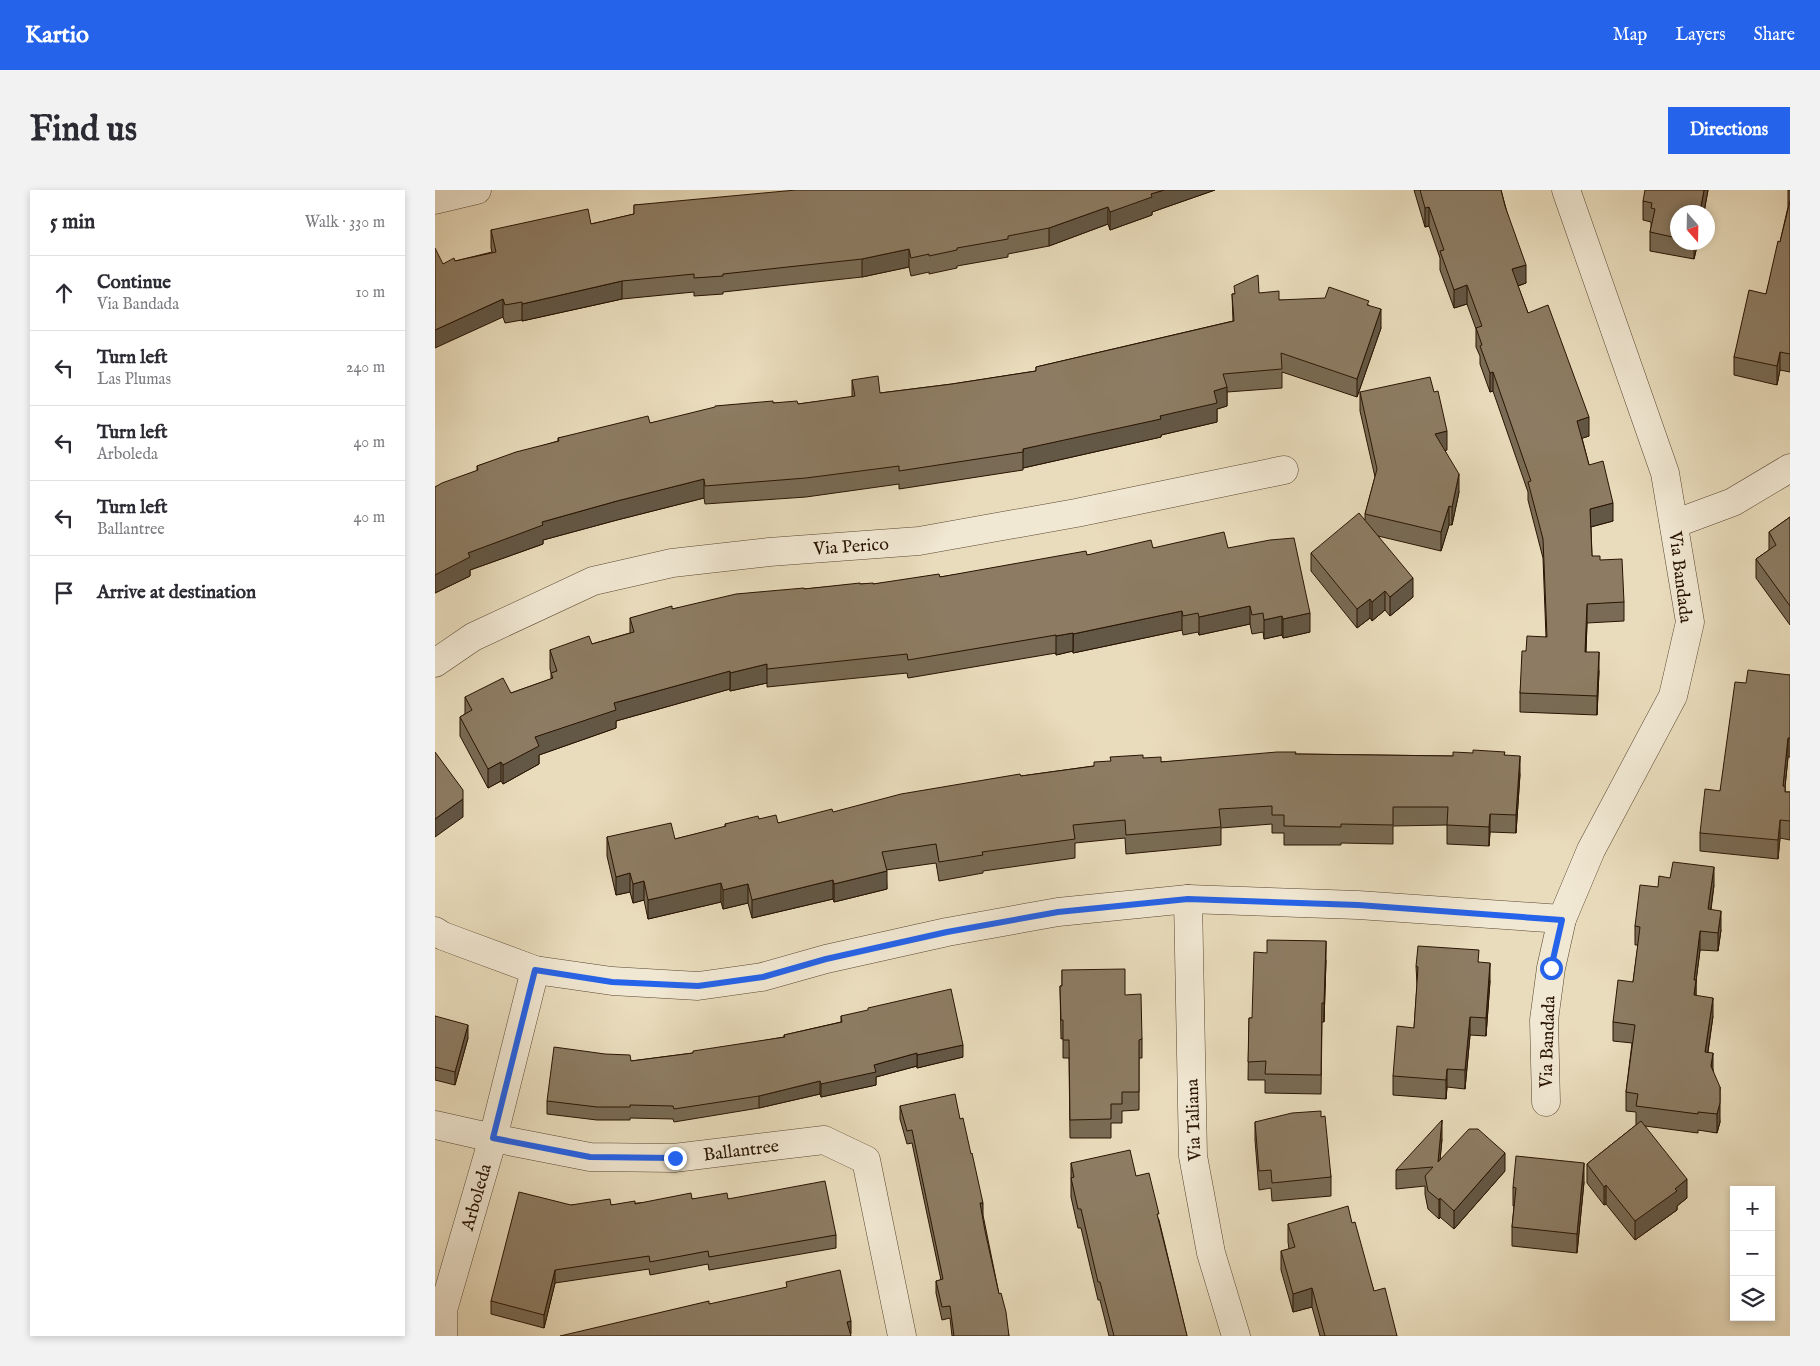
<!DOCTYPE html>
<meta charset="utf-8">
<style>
:root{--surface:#fff;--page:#f2f2f3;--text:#2b2b33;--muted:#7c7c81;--line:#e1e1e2;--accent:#2563eb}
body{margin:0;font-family:"IM FELL English",serif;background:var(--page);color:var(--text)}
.controls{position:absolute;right:15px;bottom:15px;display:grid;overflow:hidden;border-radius:0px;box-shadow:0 2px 8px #0003}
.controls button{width:45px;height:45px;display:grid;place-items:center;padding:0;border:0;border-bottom:1px solid var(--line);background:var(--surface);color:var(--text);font:25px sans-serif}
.compass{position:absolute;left:1235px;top:15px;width:45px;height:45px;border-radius:50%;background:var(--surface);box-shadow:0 2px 8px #0003;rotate:160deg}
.stop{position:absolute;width:15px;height:15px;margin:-11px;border:4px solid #2563eb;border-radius:50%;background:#fff}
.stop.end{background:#2563eb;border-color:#fff;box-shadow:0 1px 5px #0008}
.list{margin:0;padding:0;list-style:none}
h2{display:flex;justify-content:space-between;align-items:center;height:65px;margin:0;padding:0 20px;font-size:21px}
h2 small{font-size:16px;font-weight:400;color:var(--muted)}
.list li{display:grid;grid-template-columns:32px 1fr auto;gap:15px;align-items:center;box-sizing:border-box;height:75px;padding:0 20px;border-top:1px solid var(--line)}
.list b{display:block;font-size:19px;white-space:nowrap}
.list p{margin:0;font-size:16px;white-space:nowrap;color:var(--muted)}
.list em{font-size:16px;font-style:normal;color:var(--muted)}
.icon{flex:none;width:28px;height:28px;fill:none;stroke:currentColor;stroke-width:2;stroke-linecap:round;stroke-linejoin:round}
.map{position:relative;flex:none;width:1355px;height:1146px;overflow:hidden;border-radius:0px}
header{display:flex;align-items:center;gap:30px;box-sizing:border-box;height:70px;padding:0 25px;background:var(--accent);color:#fff}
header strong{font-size:24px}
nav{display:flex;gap:28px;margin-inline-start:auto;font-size:18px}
.intro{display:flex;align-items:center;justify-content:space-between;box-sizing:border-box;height:120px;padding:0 30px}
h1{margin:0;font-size:35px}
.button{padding:12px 22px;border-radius:0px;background:var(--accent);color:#fff;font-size:18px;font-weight:700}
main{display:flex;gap:30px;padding:0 30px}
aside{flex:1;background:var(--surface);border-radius:0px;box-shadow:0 2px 8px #0003}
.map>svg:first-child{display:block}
</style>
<header>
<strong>Kartio</strong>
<nav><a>Map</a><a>Layers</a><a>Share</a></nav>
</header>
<div class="intro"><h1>Find us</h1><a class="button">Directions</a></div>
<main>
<aside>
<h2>5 min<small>Walk · 330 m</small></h2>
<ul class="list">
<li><svg class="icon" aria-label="ahead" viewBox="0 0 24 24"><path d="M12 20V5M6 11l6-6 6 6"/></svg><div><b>Continue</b><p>Via Bandada</p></div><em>10 m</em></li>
<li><svg class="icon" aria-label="left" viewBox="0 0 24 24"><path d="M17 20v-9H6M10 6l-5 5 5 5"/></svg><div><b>Turn left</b><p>Las Plumas</p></div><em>240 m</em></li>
<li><svg class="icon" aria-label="left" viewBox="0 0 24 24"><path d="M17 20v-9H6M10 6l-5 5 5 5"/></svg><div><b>Turn left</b><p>Arboleda</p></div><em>40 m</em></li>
<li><svg class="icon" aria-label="left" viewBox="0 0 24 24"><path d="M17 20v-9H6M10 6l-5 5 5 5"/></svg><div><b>Turn left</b><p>Ballantree</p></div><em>40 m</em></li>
<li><svg class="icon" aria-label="arrive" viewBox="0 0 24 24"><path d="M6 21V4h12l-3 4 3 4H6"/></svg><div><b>Arrive at destination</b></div></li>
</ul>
</aside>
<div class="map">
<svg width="1355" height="1146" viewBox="0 0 1355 1146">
<rect width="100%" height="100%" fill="#e9dcbc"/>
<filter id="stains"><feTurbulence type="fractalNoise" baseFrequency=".004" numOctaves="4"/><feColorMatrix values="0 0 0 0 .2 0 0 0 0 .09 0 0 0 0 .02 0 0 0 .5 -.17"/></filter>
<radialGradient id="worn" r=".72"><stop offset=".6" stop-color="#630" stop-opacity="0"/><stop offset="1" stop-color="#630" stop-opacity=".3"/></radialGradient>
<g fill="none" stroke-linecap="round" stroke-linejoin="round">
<defs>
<g id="minor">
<polyline points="0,10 42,0"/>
<polyline points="1239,334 1298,312 1355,278"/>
<polyline points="0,473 38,447 158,391 237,373 334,362 484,351 641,323 849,280"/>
<polyline points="753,709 758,966 776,1063 801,1146"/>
<polyline points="0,741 8,746 100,780 177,791 263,796 327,787 391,769 512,742 623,722 753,709 923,715 1127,729"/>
<polyline points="1111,912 1109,830 1116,778 1127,729 1156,660 1238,506 1255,432 1230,283 1131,0"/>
<polyline points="0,935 58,948 155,967 239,968 389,950 431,970 467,1146"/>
<polyline points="8,1146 8,1120 58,948 100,780"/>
</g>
</defs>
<!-- minor casing -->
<use href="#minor" stroke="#594631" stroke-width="29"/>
<!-- minor -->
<use href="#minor" stroke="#f1e8d3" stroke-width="28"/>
</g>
<!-- wall -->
<g fill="#796b55" stroke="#291403">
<polygon points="780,0 717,22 717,25 675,40 673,34 614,56 573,64 573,67 522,76 522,78 494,84 494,82 476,86 474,77 427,87 288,102 288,104 259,106 259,102 187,109 87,131 87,130 70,133 68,127 8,74 57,62 56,58 56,40 156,34 199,24 199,15"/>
<polygon points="979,0 1066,0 1091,93 1083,96 1093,123 1154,246 1147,248 1154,275 1178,331 1156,337 1157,366 1165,370 1189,412 1189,431 1152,433 1151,462 1164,481 1162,525 1085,522 1085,503 1091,461 1111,447 1108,368 1093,310 1093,302 1058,201 1055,202 1045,174 1045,166 1041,157 1041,139 1032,114 1019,118 1005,80 1005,68 994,36 990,37"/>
<polygon points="1273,0 1269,22 1242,22 1242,52 1263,52 1259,69 1215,61 1215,42 1216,37 1216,32 1208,30 1208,11"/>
<polygon points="1353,0 1355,0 1355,182 1345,180 1342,195 1299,185 1299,167 1331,104 1345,52 1353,17"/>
<polygon points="824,103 844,110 934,115 946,138 922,207 847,182 847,198 792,202 792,216 782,219 782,232 726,245 726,247 588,278 588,280 464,299 464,294 371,307 270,314 269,308 182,330 108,350 108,354 35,380 35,386 0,403 0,297 42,281 42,276 123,251 123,248 338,213 363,214 417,207 417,190 445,203 517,194 601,181 601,177 798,131 797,104"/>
<polygon points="925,202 1012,260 1010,260 1024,302 1017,335 1014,335 1006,361 943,346 978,407 955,426 950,420 937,431 935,428 922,438 876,381 876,363 930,330 930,324 940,287 925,221"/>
<polygon points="1355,327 1355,435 1321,388 1321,369 1334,360 1334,342"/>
<polygon points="718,358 793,358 875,442 848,448 847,445 829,449 828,442 817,444 815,434 764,445 763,442 748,445 747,440 638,463 638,461 621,465 621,463 473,488 472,483 332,497 332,493 295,501 295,499 181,531 181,538 104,565 104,574 68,594 66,591 53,598 25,546 25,527 30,524 30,507 76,503 116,489 116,483 115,479 115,460 157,454 195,443 195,428 237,419 369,399 425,394 438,394 505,387 652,365"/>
<polygon points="1355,485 1355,567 1353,567 1350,597 1350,602 1355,602 1355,650 1345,648 1343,669 1265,661 1265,643 1285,601 1311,493"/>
<polygon points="861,564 1018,566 1070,565 1085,584 1081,643 1055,642 1054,656 1012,654 1012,635 958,636 958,654 906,653 906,655 849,655 849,643 837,643 837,634 786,638 786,655 691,664 690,648 640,653 640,668 548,681 548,683 504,691 501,673 451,680 452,699 399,712 398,709 317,728 313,713 288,719 286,712 213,729 209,710 198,713 195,702 181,705 172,666 172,647 240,649 290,637 290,634 324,629 343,633 586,586 659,576 708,568 726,572"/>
<polygon points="1279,695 1276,720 1286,740 1283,761 1265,760 1261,790 1261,806 1278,826 1273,862 1278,880 1285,932 1282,943 1263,940 1263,943 1210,936 1252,1008 1242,1016 1242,1020 1200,1050 1171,1014 1169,1015 1152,993 1152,974 1201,935 1201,922 1191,921 1191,902 1197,853 1178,851 1178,832 1198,792 1203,755 1200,755 1200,736 1223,697"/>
<polygon points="891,770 889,832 887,832 886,904 830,903 830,890 813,890 814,828 817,828"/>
<polygon points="1044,772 1055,791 1051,846 1035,845 1030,899 1012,897 1011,909 958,905 958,886 979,838 982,795 981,776"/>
<polygon points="627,780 690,805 707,849 707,868 704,868 704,920 687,921 687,933 676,933 676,948 635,948 634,868 628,868 628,848 626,849 625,796 627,796"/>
<polygon points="0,826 33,848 20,895 0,890"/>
<polygon points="406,826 528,867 482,878 482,876 441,887 441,895 386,907 385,904 324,918 239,932 238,929 195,928 195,930 162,930 112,924 112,911 196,871 258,863 349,847 349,845 406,832"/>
<polygon points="465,916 525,929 548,1025 564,1104 574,1146 517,1146 515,1128 507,1130 501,1103 501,1091 506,1090 477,953 472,954 465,929"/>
<polygon points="886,927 896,987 896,1006 837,1011 836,998 824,1000 820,950 820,932"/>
<polygon points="1007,949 1005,970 1070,981 1019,1039 1005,1027 1004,1029 993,1019 990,1004 990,996 961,999 961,980"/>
<polygon points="636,973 701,986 724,1030 752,1146 674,1146 665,1110 663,1110 646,1038 643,1038 636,1007"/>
<polygon points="1149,992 1142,1063 1077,1056 1077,1037 1079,1016 1078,1016 1078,997"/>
<polygon points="257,1009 293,1009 401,1045 401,1058 274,1080 273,1074 215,1085 214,1079 120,1093 109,1138 56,1124 56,1111 136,1015 176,1015"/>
<polygon points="917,1033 939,1101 962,1146 885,1146 877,1117 858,1122 846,1080 846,1061 854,1059 853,1052 853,1034"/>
</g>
<!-- shaded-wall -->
<g fill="#635745" stroke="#291403">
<polygon points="729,0 780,0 717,22 717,25 675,40 675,22 716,4"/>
<polygon points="1269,0 1273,0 1269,22 1265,22"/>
<polygon points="673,17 673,34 614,56 614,38"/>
<polygon points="994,17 994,36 990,37 990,18"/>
<polygon points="1259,52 1263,52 1259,69"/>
<polygon points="474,59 474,77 427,87 427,69"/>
<polygon points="1091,75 1091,93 1077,98 1077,79"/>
<polygon points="187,91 187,109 87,131 87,114"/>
<polygon points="1032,95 1032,114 1019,118 1019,100"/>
<polygon points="68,109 68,127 0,158 0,140"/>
<polygon points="946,119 946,138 922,207 922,189"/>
<polygon points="1345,162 1345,180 1342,195 1342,176"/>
<polygon points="1058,182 1058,201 1055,202 1055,183"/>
<polygon points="792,197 792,216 782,219 782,232 726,245 726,247 588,278 588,259 725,226 779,201"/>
<polygon points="1154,227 1154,246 1142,250 1142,231"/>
<polygon points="1012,241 1012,260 1000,262 1000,244"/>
<polygon points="1024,284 1024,302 1017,335 1017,317"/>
<polygon points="269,289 269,308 182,330 108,350 108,354 35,380 35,386 0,403 0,385 33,363 107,332 182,311"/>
<polygon points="1178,313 1178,331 1155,337 1155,319"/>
<polygon points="1014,316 1014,335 1006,361 1006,342"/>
<polygon points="978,388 978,407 955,426 955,407"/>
<polygon points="950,401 950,420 937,431 937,412"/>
<polygon points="935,409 935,428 922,438 922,419"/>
<polygon points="1152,414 1152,433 1150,481 1150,462"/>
<polygon points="815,416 815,434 764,445 764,427"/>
<polygon points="747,421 747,440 638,463 638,444"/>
<polygon points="875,423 875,442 848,448 848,429"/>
<polygon points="847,426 847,445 829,449 829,430"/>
<polygon points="638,443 638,461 621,465 621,446"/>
<polygon points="1164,462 1164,481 1162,525 1162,506"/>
<polygon points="332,474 332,493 295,501 295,483"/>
<polygon points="295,481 295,499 181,531 181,538 104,565 104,574 68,594 68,575 100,547 179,513"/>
<polygon points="1353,548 1353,567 1350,597 1350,615 1348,596"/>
<polygon points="1085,566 1085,584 1081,643 1081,625"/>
<polygon points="66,572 66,591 53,598 53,579"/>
<polygon points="28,609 28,627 0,647 0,629"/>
<polygon points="1055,624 1055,642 1054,656 1054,637"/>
<polygon points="1345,630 1345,648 1343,669 1343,650"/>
<polygon points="1279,677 1279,695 1273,738 1273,719"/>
<polygon points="452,681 452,699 399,712 399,694"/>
<polygon points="195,683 195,702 181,705 181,687"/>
<polygon points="398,690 398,709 317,728 317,710"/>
<polygon points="209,691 209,710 198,713 198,694"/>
<polygon points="286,693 286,712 213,729 213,710"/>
<polygon points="313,694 313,713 288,719 288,700"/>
<polygon points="1286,721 1286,740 1283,761 1283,743"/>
<polygon points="1265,741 1265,760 1259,808 1259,790"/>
<polygon points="891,751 891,770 889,832 889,813"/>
<polygon points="1055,773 1055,791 1051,846 1051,828"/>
<polygon points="1261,790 1261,809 1259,805"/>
<polygon points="1278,808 1278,826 1270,881 1270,862"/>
<polygon points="1035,827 1035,845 1030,899 1030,880"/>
<polygon points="33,835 33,848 20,895 20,882"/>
<polygon points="528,855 528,867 482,878 482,865"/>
<polygon points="482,863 482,876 441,887 441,895 386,907 386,894 439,875"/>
<polygon points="1278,863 1278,882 1276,876"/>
<polygon points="1012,879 1012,897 1011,909 1011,890"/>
<polygon points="385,891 385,904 324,918 324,906"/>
<polygon points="1285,897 1285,932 1282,943 1282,924"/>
<polygon points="1007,930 1007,949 1003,991 1003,972"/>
<polygon points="1070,963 1070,981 1019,1039 1019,1021"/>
<polygon points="1149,973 1149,992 1142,1063 1142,1044"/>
<polygon points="1252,989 1252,1008 1242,1016 1242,1020 1200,1050 1200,1031"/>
<polygon points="1171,995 1171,1014 1169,1015 1169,997"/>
<polygon points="1005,1008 1005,1027 1004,1029 1004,1010"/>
<polygon points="545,1013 548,1013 548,1025 545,1026"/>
<polygon points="120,1080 120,1093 109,1138 109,1125"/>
<polygon points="877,1098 877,1117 858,1122 858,1104"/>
<polygon points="416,1131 416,1144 412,1144 412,1132"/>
</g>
<!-- building -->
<g fill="#8d7c63" stroke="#291403">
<polygon points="361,0 729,0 716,4 717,7 675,22 673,17 614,38 573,46 573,49 522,58 522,60 494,66 494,64 476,68 474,59 427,69 288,84 288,86 259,88 259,84 187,91 87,114 87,112 70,115 68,109 0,140 0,58 8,74 19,68 20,71 61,62 56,40 153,19 156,34 199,24 199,15"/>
<polygon points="985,0 1066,0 1070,16 1091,75 1077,79 1093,123 1113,115 1154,227 1142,231 1154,275 1168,271 1178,313 1155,319 1157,366 1165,366 1165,370 1187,369 1189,412 1152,414 1150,462 1164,462 1162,506 1085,503 1087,461 1091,461 1092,446 1112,447 1108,349 1093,292 1096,291 1058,182 1055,183 1045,156 1047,155 1041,138 1047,136 1032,95 1019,100 1005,61 1009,60 994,17 990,18"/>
<polygon points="1210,0 1269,0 1265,22 1242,22 1242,48 1215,42 1220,19 1216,18 1217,13 1208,11"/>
<polygon points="1355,11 1355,164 1345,162 1342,176 1299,167 1314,100 1331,104 1343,51 1345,52"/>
<polygon points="823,85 824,103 844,101 844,110 890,108 894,97 934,111 932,115 946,119 922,189 846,163 847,179 788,184 792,197 779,201 782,213 725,226 726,229 588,259 588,262 464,281 464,276 371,288 270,296 269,289 182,311 107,332 108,335 33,363 35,367 0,385 0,297 7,293 43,280 42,276 81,262 124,251 123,248 213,226 215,233 280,217 280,216 338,211 338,213 362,211 363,214 420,206 417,190 443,186 445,203 517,194 601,181 601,177 799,131 797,104 800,104 799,96"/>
<polygon points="995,187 999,202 1003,201 1012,241 1000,244 1024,284 1017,317 1014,316 1006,342 930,324 942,279 925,202"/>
<polygon points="924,323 978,388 955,407 950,401 937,412 935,409 922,419 876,363"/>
<polygon points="1355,327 1355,416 1321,369 1341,355 1334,342"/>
<polygon points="789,342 793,358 835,350 859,348 875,423 848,429 847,426 829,430 828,423 817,425 815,416 764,427 763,423 748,426 747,421 638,444 638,443 621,446 621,445 473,470 472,464 332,479 332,474 295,483 295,481 179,513 181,520 100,547 104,556 68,575 66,572 53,579 25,527 37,520 30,507 68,488 76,503 118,488 116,483 122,481 115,460 154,446 157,454 199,442 195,428 237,416 237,419 301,404 369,398 369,399 425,393 425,394 438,393 438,394 504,384 505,387 651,361 652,365 716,350 718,358"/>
<polygon points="1313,480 1355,485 1355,548 1353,548 1348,596 1350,597 1350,602 1355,602 1355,631 1345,630 1343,650 1265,643 1270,599 1285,601 1300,492 1311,493"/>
<polygon points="1038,560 1070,562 1069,565 1085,566 1081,625 1055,624 1054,637 1012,635 1013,617 958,617 958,635 906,634 906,637 849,636 849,625 837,625 837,616 784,619 786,637 691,645 690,630 638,635 640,649 547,662 548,665 504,672 501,654 447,662 452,681 399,694 398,690 317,710 313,694 288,700 286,693 213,710 209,691 198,694 195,683 181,687 172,647 236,633 240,649 291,636 290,634 323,626 324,629 341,625 343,633 397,619 398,622 466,604 585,584 586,586 659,576 659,572 676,571 675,567 708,565 708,568 726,567 726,572 842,562 861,562 860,564 1018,566 1018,562 1038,563"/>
<polygon points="0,562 28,600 28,609 0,629"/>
<polygon points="1238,672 1279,677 1273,719 1286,721 1283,743 1265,741 1259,790 1261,790 1259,805 1278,808 1270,862 1278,863 1276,876 1285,897 1285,913 1282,924 1263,922 1263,924 1201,916 1203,904 1191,902 1200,835 1178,832 1183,790 1198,792 1205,737 1200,736 1205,695 1223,697 1224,686 1235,688"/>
<polygon points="832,750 891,751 889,813 887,813 886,885 830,884 831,871 813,872 814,828 817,828 819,762 832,763"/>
<polygon points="983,756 1044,760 1043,772 1055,773 1051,828 1035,827 1030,880 1012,879 1011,890 958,886 962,836 979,838 983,777 981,776"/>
<polygon points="690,779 690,805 706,804 707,849 704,850 704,902 687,902 687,914 676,914 676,929 635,930 634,850 628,850 628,830 626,830 625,796 627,796 627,780"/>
<polygon points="516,799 528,855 482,865 482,863 439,875 441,882 386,894 385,891 324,906 239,919 238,916 195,915 195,917 162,917 112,911 119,857 170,864 195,865 196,871 258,863 258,861 350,847 349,845 407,832 406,826 433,820 433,818"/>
<polygon points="0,826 33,835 20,882 0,877"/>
<polygon points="520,904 525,929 528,928 536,964 537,963 548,1013 545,1013 550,1041 564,1104 566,1103 571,1122 574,1146 519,1146 515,1116 507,1117 501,1091 508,1089 477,940 472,941 465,916"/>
<polygon points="886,921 886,927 890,926 896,987 837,993 836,980 824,981 820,932 857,923"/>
<polygon points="1007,930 1003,972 1034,939 1043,939 1070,963 1019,1021 1005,1008 1004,1010 993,1001 990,986 998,977 961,980"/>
<polygon points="1206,931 1252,989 1240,999 1242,1001 1200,1031 1171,995 1169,997 1152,974"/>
<polygon points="695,960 701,986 714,983 724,1024 722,1024 752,1146 679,1146 665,1092 663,1092 646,1019 643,1019 636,988 639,987 636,973"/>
<polygon points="1081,966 1149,973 1142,1044 1077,1037 1081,998 1078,997"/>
<polygon points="390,991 401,1045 274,1067 273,1061 215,1072 214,1066 120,1080 109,1125 56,1111 84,1002 136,1015 175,1009 176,1015 200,1011 200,1014 256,1003 257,1009 292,1003 293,1009"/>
<polygon points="913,1016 917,1033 920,1032 939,1101 950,1098 962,1146 890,1146 877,1098 858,1104 846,1061 860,1057 853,1034"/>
<polygon points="405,1080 416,1131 412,1132 416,1146 125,1146 274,1111 274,1114 352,1097 351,1092"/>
</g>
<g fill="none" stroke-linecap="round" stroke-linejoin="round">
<!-- route -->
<polyline stroke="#2563eb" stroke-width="6" points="240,968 155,967 58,948 100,780 177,792 263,796 328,787 391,769 512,742 623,722 753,709 923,715 1127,730 1116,778"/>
</g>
<g text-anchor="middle" stroke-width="4" stroke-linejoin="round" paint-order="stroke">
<!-- street labels -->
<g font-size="18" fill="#291403" stroke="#f1e8d3">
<text transform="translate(416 356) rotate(-4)" y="6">Via Perico</text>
<text transform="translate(1246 387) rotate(83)" y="6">Via Bandada</text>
<text transform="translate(1112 852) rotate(-88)" y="6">Via Bandada</text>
<text transform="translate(758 930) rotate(-92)" y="6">Via Taliana</text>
<text transform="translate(306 960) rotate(-7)" y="6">Ballantree</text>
<text transform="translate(41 1007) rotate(-74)" y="6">Arboleda</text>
</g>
</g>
<rect width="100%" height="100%" filter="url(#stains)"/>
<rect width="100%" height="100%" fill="url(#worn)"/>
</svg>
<div class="controls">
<button>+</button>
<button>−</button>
<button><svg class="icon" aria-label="layers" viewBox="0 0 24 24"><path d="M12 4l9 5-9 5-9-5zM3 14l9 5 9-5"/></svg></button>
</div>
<svg class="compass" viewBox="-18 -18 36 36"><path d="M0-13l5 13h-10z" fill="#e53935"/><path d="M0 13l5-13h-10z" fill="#7c7c81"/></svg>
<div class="stop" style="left:1116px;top:778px"></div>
<div class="stop end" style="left:240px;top:968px"></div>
</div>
</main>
